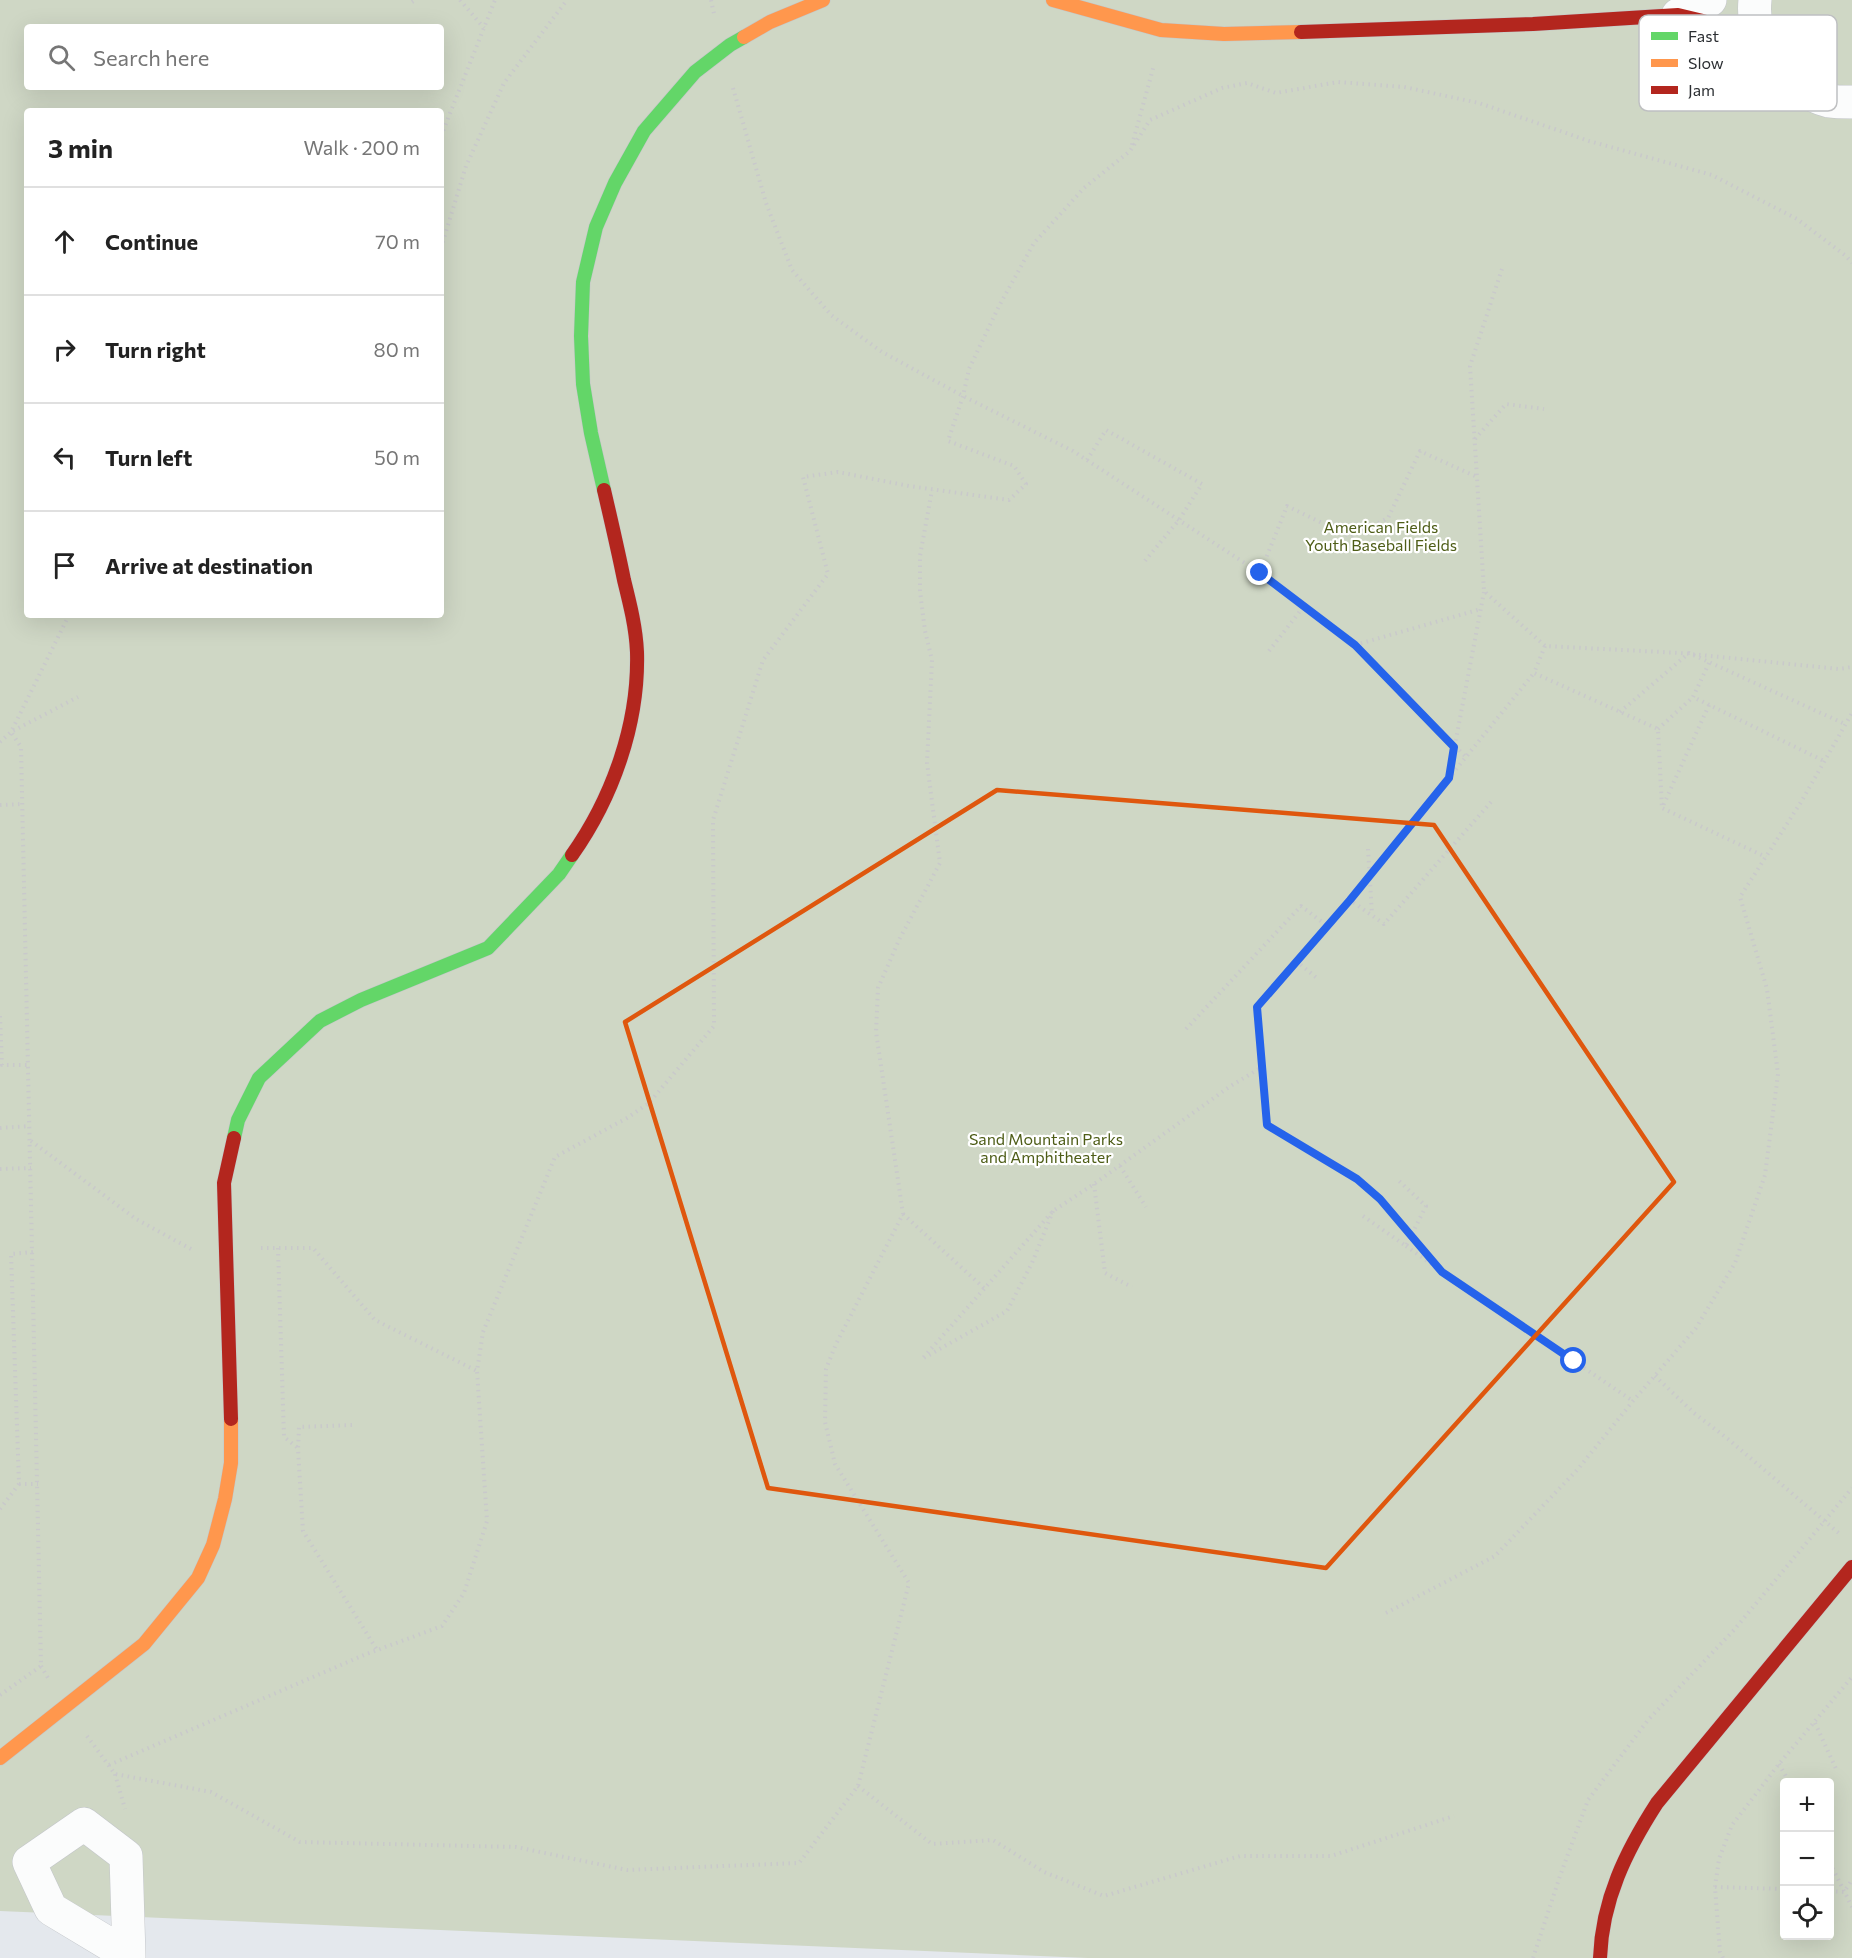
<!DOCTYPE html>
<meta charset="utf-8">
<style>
:root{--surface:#fff;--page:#f2f2f2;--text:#222;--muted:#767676;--line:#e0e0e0}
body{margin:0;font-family:Commissioner,sans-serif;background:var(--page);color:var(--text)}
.controls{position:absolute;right:18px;bottom:18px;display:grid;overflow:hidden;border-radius:6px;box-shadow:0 6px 24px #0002}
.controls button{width:54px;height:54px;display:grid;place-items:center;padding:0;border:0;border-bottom:2px solid var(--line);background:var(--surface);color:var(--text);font:30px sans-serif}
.stop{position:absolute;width:18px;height:18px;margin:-14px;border:4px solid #2563eb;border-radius:50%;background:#fff}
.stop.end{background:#2563eb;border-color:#fff;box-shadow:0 2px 6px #0008}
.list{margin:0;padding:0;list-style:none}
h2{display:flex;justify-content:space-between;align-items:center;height:78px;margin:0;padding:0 24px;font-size:26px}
h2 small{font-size:20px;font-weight:400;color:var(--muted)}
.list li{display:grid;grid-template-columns:39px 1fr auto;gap:18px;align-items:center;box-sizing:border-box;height:108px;padding:0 24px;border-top:2px solid var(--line)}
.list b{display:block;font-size:22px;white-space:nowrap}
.list em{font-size:20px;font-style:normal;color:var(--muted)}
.icon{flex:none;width:33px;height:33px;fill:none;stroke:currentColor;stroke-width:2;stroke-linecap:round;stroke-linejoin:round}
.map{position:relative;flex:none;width:1852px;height:1958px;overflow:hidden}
.search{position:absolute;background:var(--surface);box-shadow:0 6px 24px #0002;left:24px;top:24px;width:420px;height:66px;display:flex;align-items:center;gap:15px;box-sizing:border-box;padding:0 21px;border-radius:6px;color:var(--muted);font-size:22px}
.panel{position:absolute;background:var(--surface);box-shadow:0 6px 24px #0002;left:24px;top:108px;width:420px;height:510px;border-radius:6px}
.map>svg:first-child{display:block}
</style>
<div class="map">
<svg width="1852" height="1958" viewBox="0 0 1852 1958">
<rect width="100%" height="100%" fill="#e4e8ed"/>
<!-- green -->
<path fill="#cfd7c5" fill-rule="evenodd" d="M0,0h1852v1958h-764l-1088,-47zM27,27h414v60h-414zM27,111h414v504h-414zM1784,1782h46v154h-46z"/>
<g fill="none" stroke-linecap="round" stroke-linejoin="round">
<defs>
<g id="street">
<path d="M1755,0c-5,45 31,90 74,101 7,1 16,1 23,1"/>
<polyline points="1678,15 1710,0"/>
<polyline points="129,1956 51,1909 29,1862 84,1824 126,1856 129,1956 129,1958"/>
</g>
<g id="fast">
<polyline points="604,490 591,433 583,384 581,336 583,282 596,227 615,183 644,131 695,72 730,45 744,37"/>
<polyline points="234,1138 238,1120 259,1078 320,1021 361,1000 488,948 559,874 572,855"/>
</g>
<g id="slow">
<polyline points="1053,0 1161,30 1224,34 1301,32"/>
<polyline points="744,37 770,22 823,0"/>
<polyline points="0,1758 144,1644 198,1578 213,1545 225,1499 231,1463 231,1419"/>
</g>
<g id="jam">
<polyline points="1301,32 1533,24 1678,15 1703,21 1737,35 1770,57"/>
<path d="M572,855c41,-58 67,-132 65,-203 -1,-24 -7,-48 -13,-72 -6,-30 -13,-60 -20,-90"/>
<polyline points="231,1419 224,1183 234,1138"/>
<path d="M1600,1958c2,-58 26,-107 57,-155l195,-236"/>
</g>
</defs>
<!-- street casing -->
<use href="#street" stroke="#c3c6ca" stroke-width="34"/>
<!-- fast casing -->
<use href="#fast" stroke="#c3c6ca" stroke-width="15"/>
<!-- slow casing -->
<use href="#slow" stroke="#c3c6ca" stroke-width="15"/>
<!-- jam casing -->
<use href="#jam" stroke="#c3c6ca" stroke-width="15"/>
<!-- path -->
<g stroke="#c9c9cb" stroke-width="4" stroke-dasharray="1.5 4.5" stroke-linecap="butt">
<polyline points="460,0 484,28"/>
<polyline points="711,0 714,14"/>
<polyline points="412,2 415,0"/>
<polyline points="733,88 766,203 792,270 831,315 882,352 963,396 1073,451 1260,573 1355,645 1466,757"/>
<polyline points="441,136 495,0"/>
<polyline points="1132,145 1154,65"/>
<polyline points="441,248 466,166 504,83 567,0"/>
<polyline points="1502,269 1470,366 1484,591 1545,646 1681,653 1839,669 1852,667"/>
<polyline points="1475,439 1506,404 1544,409"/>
<polyline points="1087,460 1106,430 1202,484 1179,520 1144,562"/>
<polyline points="441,525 441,582"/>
<polyline points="1260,573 1287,506 1351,537 1388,518 1420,451 1477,477"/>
<polyline points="1355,645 1481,609"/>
<polyline points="1545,646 1534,673 1658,729 1662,808"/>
<polyline points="1269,651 1304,606"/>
<polyline points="1709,663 1693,697 1824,761"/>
<polyline points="1709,705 1662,808 1766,857"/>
<polyline points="1620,712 1689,653 1845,724"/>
<polyline points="1658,729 1693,697"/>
<polyline points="0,742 11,732 69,615"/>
<polyline points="1449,776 1484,592"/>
<polyline points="1491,802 1384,924 1350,900 1534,673"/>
<polyline points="0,805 22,804"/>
<polyline points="1368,849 1372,914"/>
<polyline points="1326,925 1350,900"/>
<polyline points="1296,961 1318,979"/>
<polyline points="0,1016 2,1065 28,1065"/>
<polyline points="1186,1029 1301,906 1326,925 1257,1007 1267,1125 1357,1179 1380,1199 1442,1272 1633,1401"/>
<polyline points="0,1128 30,1126"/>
<polyline points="31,1141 136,1219 191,1249"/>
<polyline points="1120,1166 1146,1207"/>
<polyline points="0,1169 31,1168"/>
<polyline points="1094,1184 1105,1273 1132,1287"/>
<polyline points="1053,1211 1032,1263 1007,1311 922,1359 1053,1211 1094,1184 1229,1087 1262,1067"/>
<polyline points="903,1214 985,1289"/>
<polyline points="1363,1216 1406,1246 1426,1206 1399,1181"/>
<polyline points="1406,1246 1437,1268"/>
<polyline points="261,1248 313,1248 375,1320 477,1371"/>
<polyline points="278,1248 284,1437 298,1448"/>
<polyline points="1655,1376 1694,1413 1728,1439 1841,1535"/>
<polyline points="352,1425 299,1427 298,1449 303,1531 377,1650"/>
<polyline points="19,1484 38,1484"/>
<polyline points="0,1509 19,1484 11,1254 33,1252"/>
<polyline points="1386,1613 1495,1556 1578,1469 1633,1401 1696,1328 1735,1263 1765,1175 1778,1074 1767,989 1740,897 1801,802 1852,713"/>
<polyline points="41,1666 48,1678"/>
<polyline points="0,1695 41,1666 21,747 11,732 78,697"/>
<polyline points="1815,1723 1837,1771"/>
<polyline points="87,1736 115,1774 211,1792 300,1842 516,1847 627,1870 799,1863 858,1786 909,1583 835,1464 825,1422 826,1369 836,1344 903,1214 876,1032 878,988 899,940 940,863 927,763 932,660 925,631 920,591 920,556 932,490"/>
<polyline points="1779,1764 1789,1782"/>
<polyline points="109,1765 364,1655 442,1626 464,1593 487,1521 477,1371 483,1332 555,1157 627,1118 649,1103 714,1026 713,820 763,660 828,574 803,477 838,472 909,486 1009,500 1026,484 1014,466 948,441 963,396 969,369 999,306 1034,243 1084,188 1130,151 1150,120 1222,88 1247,83 1276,93 1338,82 1404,87 1479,103 1589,141 1712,175 1797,219 1846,256 1852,263"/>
<polyline points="115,1774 125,1809"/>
<polyline points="858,1786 932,1844 993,1840 1044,1872 1104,1896 1240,1856 1331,1856 1454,1816"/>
<polyline points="1830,1863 1852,1907"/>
<polyline points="1715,1887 1784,1889"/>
<polyline points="1830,1891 1844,1892 1852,1880"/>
<polyline points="1533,1958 1560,1876 1588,1800 1648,1720 1734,1630 1852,1488"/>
<polyline points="1723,1958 1720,1952 1715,1887 1719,1859 1732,1825 1779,1764 1852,1677"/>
</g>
<!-- street -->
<use href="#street" stroke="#fbfcfc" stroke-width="33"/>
<!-- fast -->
<use href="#fast" stroke="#63d668" stroke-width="14"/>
<!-- slow -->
<use href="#slow" stroke="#ff974d" stroke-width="14"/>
<!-- jam -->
<use href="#jam" stroke="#b3261e" stroke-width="14"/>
</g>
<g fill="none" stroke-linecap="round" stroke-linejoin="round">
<!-- route -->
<polyline stroke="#2563eb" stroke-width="8" points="1260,573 1355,645 1454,747 1449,778 1350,900 1257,1007 1267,1125 1357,1179 1380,1199 1442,1272 1574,1361"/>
</g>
<!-- marked area -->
<path fill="none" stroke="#df570e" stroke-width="4.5" stroke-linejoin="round" d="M997,790l437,35 240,357 -348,386 -558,-80 -143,-466z"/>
<g text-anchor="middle" stroke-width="4.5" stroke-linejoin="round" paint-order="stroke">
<!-- park labels -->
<g font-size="16" fill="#4e5d17" stroke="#fff">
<text x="1381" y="533">American Fields<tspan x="1381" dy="18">Youth Baseball Fields</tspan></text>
<text x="1046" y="1145">Sand Mountain Parks<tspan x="1046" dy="18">and Amphitheater</tspan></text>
</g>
</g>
<!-- legend -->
<rect x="1639" y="15" width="198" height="96" rx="9" fill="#fff" stroke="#bfc0c2" stroke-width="1.5"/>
<rect x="1651" y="32" width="27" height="8" fill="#63d668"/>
<rect x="1651" y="59" width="27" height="8" fill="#ff974d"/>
<rect x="1651" y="86" width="27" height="8" fill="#b3261e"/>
<g font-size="16" fill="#2b2e32">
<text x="1688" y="42">Fast</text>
<text x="1688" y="69">Slow</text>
<text x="1688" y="96">Jam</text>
</g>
</svg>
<div class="controls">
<button>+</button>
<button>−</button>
<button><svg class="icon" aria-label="locate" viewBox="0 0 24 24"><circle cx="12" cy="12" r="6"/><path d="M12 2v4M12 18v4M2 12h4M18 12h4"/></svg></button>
</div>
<div class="stop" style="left:1574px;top:1361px"></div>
<div class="stop end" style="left:1260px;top:573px"></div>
<div class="search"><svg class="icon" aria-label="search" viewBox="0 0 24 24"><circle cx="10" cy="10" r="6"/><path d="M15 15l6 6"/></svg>Search here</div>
<section class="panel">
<h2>3 min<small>Walk · 200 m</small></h2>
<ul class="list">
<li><svg class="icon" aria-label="ahead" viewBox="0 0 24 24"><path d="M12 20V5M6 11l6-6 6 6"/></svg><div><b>Continue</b></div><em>70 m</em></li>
<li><svg class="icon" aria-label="right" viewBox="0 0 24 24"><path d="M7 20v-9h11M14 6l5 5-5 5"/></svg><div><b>Turn right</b></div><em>80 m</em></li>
<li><svg class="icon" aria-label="left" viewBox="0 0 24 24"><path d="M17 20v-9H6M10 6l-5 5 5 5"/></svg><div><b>Turn left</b></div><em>50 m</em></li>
<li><svg class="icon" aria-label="arrive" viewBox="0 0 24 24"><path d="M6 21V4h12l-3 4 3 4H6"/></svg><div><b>Arrive at destination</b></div></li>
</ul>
</section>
</div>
